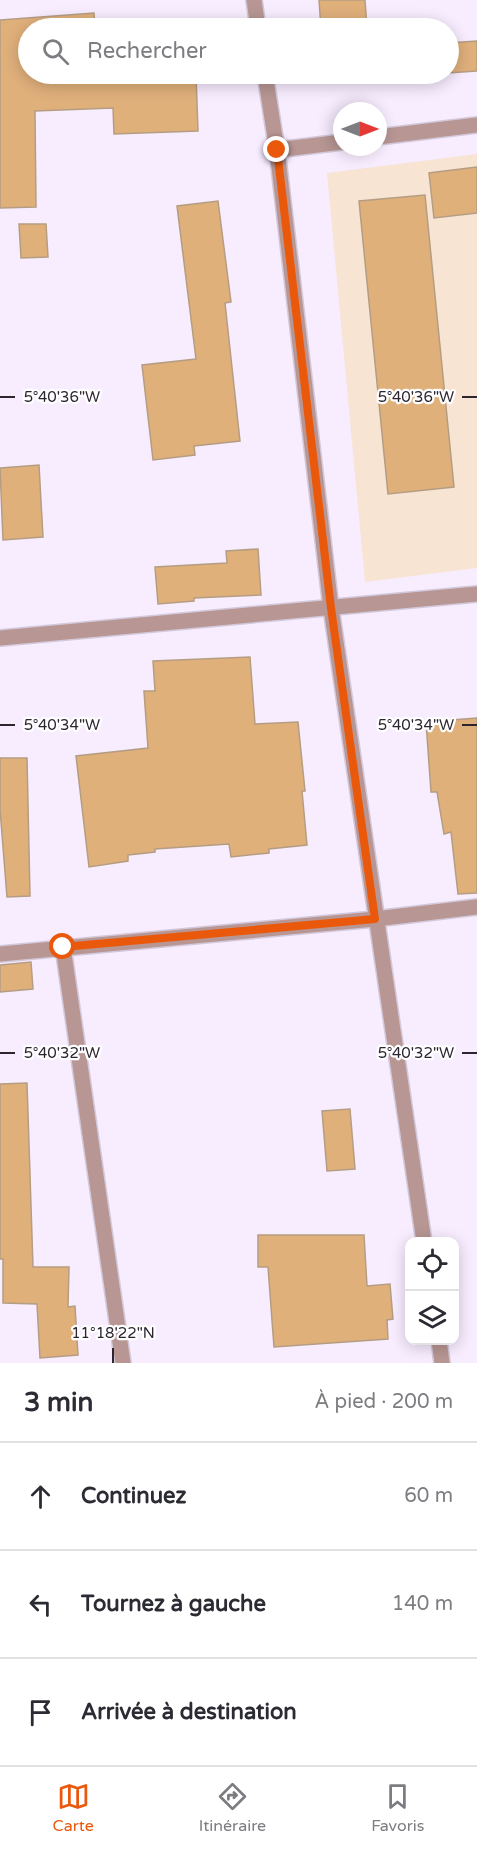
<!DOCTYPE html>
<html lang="fr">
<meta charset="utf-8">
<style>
:root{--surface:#fff;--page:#f7f7f7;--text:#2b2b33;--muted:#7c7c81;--line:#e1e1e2;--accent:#ea580c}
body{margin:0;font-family:"Varela Round",sans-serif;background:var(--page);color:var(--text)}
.controls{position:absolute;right:18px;bottom:18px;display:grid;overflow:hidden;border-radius:12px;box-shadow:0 3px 15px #0003}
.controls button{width:54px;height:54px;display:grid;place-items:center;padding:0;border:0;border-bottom:2px solid var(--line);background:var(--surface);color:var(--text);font:30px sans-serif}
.compass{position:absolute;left:333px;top:102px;width:54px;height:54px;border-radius:50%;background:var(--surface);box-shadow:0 3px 15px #0003;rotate:90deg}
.stop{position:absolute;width:18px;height:18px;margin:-14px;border:4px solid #ea580c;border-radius:50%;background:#fff}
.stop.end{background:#ea580c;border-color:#fff;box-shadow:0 2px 6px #0008}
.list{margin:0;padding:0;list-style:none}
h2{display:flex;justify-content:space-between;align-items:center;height:78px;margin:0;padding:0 24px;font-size:26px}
h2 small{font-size:20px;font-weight:400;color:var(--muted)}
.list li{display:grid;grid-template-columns:39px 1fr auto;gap:18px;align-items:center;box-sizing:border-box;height:108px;padding:0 24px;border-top:2px solid var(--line)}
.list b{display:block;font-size:22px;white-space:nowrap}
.list em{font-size:20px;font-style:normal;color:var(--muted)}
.icon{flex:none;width:33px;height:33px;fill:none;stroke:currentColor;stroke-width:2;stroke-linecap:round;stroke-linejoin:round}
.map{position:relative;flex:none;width:477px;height:1363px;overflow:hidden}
.search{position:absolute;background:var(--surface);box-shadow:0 3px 15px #0003;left:18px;right:18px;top:18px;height:66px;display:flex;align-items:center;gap:15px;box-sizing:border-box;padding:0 21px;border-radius:33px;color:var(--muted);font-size:22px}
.sheet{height:402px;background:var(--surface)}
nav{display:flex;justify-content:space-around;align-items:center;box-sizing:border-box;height:84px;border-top:2px solid var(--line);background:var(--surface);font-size:16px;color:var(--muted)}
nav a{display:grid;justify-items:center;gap:3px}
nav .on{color:var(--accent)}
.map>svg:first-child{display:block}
</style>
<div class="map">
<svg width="477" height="1363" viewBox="0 0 477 1363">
<rect width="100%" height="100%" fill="#f8ecff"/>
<!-- medical -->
<polygon fill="#f7e4d3" points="477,154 477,568 365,582 327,173"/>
<!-- building -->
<g fill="#e0b07b" stroke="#b59d83" stroke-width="1.5">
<polygon points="319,0 365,0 367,28 321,28"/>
<polygon points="94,13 95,28 28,28 28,74 196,74 198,131 114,134 113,108 35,111 36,207 0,208 0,20"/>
<polygon points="477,41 477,71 448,73 448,43"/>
<polygon points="477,167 477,213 434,218 429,173"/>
<polygon points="425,195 454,487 388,494 359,201"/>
<polygon points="218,201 231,302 225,303 240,441 194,446 195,455 153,460 142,365 196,359 177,206"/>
<polygon points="19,224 46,224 48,257 21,258"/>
<polygon points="39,465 43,537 3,540 0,468"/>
<polygon points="258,549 261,595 194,598 194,601 158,604 155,567 227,563 226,551"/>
<polygon points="250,657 255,724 298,722 305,791 302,791 307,845 269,849 269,853 231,857 229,844 155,849 155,852 128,855 128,861 89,867 76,756 148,748 144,691 155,691 153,661"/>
<polygon points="477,718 477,893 458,894 451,832 444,834 437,792 431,792 426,722"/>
<polygon points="0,758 27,758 30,896 7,897 0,809"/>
<polygon points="31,962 33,989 0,992 0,965"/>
<polygon points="27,1083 33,1267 69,1267 68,1307 75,1306 78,1355 40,1358 37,1304 3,1303 3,1259 0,1259 0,1084"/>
<polygon points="350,1109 355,1169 327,1171 322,1111"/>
<polygon points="258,1235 364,1235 367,1286 390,1284 393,1319 387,1320 388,1339 274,1347 268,1267 258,1267"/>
</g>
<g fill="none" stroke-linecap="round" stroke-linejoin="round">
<defs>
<g id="minor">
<polyline points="254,0 258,28"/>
<polyline points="265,74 277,150 331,608 424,1242"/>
<polyline points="378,137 477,125"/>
<polyline points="277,150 342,142"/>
<polyline points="0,638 477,594"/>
<polyline points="63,947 123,1363"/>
<polyline points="0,954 375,919 477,907"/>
<polyline points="439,1340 442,1363"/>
</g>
</defs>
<!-- minor casing -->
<use href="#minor" stroke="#d3c8da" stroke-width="18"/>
<!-- minor -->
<use href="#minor" stroke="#b79693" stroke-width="15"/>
</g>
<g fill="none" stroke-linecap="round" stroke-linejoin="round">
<!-- route -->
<polyline stroke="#ea580c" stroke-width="8" points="63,947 375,919 331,608 277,150"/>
</g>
<!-- ticks -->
<path fill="none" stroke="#2d2631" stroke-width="2" d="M0,397h15M462,397h15M0,725h15M462,725h15M0,1053h15M462,1053h15M113,1348v15"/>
<g font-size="15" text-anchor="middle" fill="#2d2631" stroke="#fff" stroke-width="4.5" stroke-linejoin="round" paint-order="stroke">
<text x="416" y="402">5°40'36"W</text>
<text x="62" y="402">5°40'36"W</text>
<text x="416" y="730">5°40'34"W</text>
<text x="62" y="730">5°40'34"W</text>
<text x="62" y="1058">5°40'32"W</text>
<text x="416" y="1058">5°40'32"W</text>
<text x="113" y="1338">11°18'22"N</text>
</g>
</svg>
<div class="controls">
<button><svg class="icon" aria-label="locate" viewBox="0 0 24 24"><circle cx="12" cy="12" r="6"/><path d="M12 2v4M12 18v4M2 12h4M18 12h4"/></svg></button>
<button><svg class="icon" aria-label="layers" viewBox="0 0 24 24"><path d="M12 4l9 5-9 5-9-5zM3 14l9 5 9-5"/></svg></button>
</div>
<svg class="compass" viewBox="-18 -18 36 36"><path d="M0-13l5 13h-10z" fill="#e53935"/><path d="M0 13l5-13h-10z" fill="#7c7c81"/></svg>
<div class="stop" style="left:63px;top:947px"></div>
<div class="stop end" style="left:277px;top:150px"></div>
<div class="search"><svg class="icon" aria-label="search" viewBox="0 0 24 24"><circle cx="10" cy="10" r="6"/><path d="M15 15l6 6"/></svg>Rechercher</div>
</div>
<section class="sheet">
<h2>3 min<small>À pied · 200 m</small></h2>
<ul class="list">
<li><svg class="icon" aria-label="ahead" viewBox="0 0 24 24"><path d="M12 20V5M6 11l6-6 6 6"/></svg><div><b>Continuez</b></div><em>60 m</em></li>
<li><svg class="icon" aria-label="left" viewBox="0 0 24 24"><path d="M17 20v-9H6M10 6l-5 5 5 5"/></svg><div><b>Tournez à gauche</b></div><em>140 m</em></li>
<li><svg class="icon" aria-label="arrive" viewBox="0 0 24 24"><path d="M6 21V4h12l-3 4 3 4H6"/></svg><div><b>Arrivée à destination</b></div></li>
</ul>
</section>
<nav>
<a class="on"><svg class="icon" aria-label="map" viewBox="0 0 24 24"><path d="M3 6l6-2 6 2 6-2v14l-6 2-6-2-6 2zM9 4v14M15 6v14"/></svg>Carte</a>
<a><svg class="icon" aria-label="directions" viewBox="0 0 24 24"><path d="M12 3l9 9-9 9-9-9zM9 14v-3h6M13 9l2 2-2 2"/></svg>Itinéraire</a>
<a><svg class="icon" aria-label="saved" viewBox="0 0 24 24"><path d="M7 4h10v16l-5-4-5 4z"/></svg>Favoris</a>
</nav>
